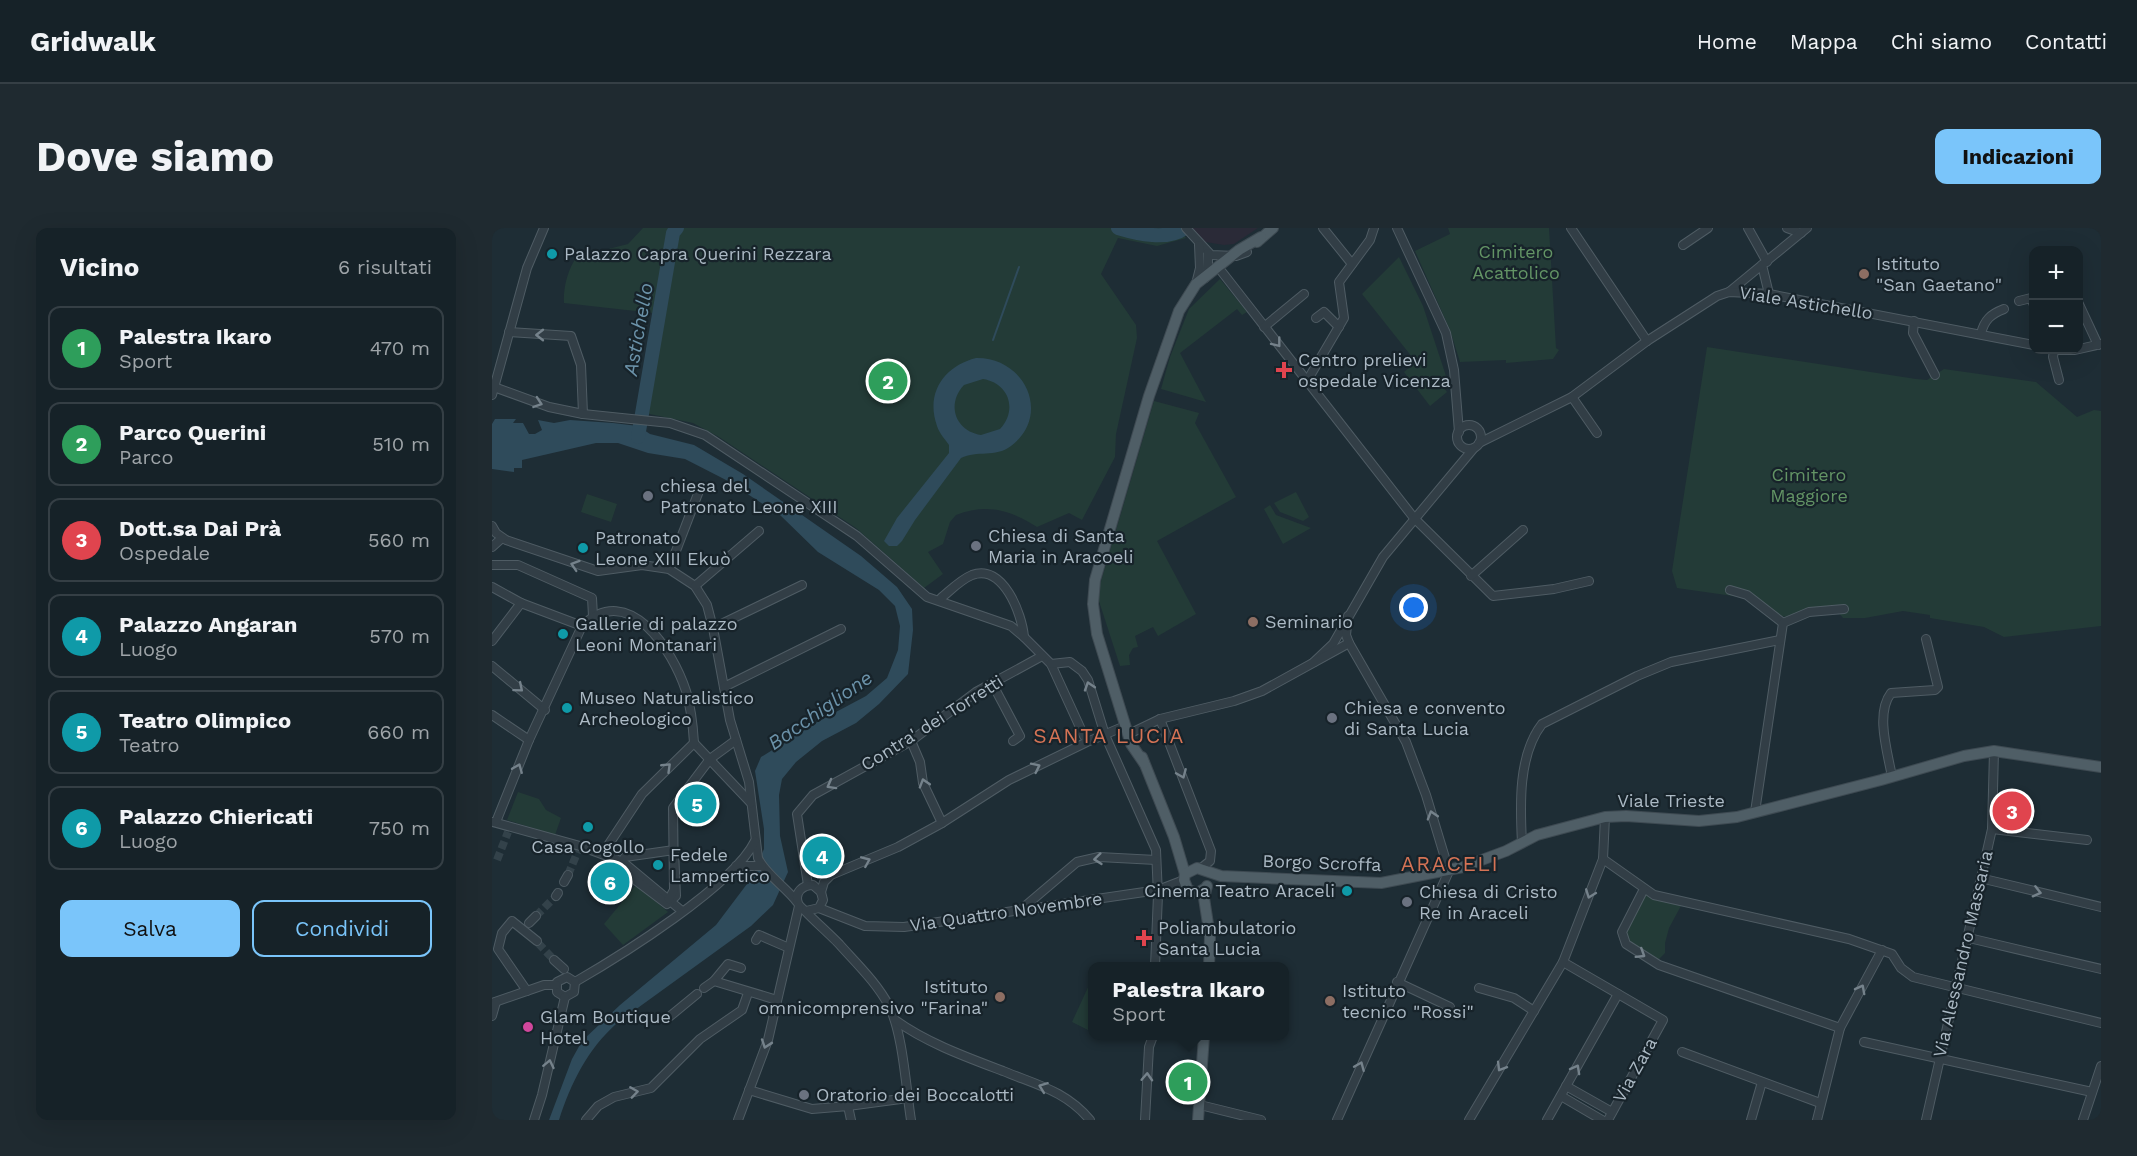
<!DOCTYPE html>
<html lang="it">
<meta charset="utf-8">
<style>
:root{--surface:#162228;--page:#1f2a30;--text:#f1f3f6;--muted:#9ea4a8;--line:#353f45;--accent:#7ac5fa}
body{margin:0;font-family:"Work Sans",sans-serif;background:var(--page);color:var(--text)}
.controls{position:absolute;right:18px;top:18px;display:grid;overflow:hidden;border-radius:12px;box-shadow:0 6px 24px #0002}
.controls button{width:54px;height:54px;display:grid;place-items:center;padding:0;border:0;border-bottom:2px solid var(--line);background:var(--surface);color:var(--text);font:30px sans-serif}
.you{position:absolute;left:922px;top:380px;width:21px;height:21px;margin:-15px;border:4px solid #fff;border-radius:50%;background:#1a73e8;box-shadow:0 0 0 9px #1a73e833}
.badge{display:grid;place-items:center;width:39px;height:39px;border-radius:50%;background:var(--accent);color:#fff;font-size:20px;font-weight:700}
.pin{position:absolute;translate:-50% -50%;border:3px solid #fff;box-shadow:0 2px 6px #0006}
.popup{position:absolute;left:596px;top:734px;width:201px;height:78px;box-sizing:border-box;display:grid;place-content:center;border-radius:12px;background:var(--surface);filter:drop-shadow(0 2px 4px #0005);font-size:20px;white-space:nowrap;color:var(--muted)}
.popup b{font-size:22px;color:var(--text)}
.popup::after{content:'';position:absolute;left:50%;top:100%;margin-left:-12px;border:12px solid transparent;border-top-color:var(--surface)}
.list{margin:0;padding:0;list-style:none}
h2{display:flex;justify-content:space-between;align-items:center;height:78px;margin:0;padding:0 24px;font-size:26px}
h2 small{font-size:20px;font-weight:400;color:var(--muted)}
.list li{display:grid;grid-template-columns:39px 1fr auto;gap:18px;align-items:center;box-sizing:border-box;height:84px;margin:0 12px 12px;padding:0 12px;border:2px solid var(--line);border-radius:12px}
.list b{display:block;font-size:22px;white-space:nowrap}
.list p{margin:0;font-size:20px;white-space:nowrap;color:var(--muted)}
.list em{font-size:20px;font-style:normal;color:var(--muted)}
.actions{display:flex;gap:12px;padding:18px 24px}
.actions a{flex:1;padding:14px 0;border:2px solid var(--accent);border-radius:12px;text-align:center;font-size:21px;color:var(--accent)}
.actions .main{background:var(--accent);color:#111}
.map{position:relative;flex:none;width:1609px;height:892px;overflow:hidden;border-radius:12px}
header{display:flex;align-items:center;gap:36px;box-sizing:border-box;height:84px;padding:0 30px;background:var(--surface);border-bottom:2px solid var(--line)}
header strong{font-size:28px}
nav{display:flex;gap:33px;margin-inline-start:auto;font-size:21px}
.intro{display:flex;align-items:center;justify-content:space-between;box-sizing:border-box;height:144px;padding:0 36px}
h1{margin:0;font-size:42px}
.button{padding:15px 27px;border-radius:12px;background:var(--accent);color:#111;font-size:21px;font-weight:700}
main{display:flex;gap:36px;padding:0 36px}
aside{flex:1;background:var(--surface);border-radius:12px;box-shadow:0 6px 24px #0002}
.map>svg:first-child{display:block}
</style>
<header>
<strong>Gridwalk</strong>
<nav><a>Home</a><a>Mappa</a><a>Chi siamo</a><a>Contatti</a></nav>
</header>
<div class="intro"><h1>Dove siamo</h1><a class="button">Indicazioni</a></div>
<main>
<aside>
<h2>Vicino<small>6 risultati</small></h2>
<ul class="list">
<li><span class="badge" style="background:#2e9e5b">1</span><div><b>Palestra Ikaro</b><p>Sport</p></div><em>470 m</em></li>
<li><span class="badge" style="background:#2e9e5b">2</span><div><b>Parco Querini</b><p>Parco</p></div><em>510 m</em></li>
<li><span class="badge" style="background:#e0444e">3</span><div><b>Dott.sa Dai Prà</b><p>Ospedale</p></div><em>560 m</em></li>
<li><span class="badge" style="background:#0f9aa8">4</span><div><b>Palazzo Angaran</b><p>Luogo</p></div><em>570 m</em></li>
<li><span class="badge" style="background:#0f9aa8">5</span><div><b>Teatro Olimpico</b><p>Teatro</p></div><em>660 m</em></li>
<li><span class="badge" style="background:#0f9aa8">6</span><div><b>Palazzo Chiericati</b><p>Luogo</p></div><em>750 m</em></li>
</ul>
<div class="actions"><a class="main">Salva</a><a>Condividi</a></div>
</aside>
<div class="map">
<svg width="1609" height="892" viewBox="0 0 1609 892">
<rect width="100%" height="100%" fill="#1e2d35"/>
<!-- medical -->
<polygon fill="#2a2a37" points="698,0 766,0 742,16 732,17 713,14"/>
<!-- green -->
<g fill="#233b37">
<path d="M151,0h536l7,10 -29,8 -39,-8 -17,36 35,51 1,13 -21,96 -1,23 -33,63 -13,-7 -32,14c-27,-17 -50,-24 -81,-12l-6,7 -7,22 -15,8 15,22 -19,14 -68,-60 -137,-91 -26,-14 -53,-11 7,-38 6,-61 -89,-10c-1,-15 4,-35 13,-46l51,-13z"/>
<polygon points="956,0 1057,0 1064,120 1067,122 1061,131 1014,135 1014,132 968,134 958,102 923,23 958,6"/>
<polygon points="907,29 931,78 954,148 946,152 955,164 938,178 912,144 924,134 870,66"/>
<polygon points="728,51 755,84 750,87 745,81 688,125 714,174 669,161 678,129 697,81"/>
<polygon points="1215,119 1424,151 1435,152 1452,141 1544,154 1585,189 1602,182 1609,183 1609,398 1512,409 1492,399 1438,390 1438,387 1411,383 1373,390 1351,390 1345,383 1301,390 1277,386 1255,370 1185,360 1180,343"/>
<polygon points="662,173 707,185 703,195 744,269 665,313 704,386 666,408 661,399 643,408 646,419 641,420 637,427 638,437 628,438 605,367"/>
<polygon points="804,264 817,289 811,293 788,284 782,275"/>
<polygon points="95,266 125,276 119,294 89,284"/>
<polygon points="778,277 784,287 819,300 791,316 772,281"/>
<polygon points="26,564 47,571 54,582 69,590 63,607 15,592"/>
<polygon points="144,657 176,684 131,717 112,696"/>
<polygon points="1152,661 1191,674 1177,700 1173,715 1173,725 1163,735 1134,716 1130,704"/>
<polygon points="598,755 600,756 600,804 580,794"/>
</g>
<!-- water -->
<g fill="#2f4b5b" fill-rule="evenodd">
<path d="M484,130c49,-1 76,57 35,88 -16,12 -34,4 -50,12l-46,62 -13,21 -5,5h-8l-5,-5 13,-23 52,-65v-8c-4,-6 -10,-12 -12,-19 -12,-34 8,-60 39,-68zM491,151c26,4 35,31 17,50l-19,6c-26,-4 -35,-31 -17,-50z"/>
<path d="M3,191h21l-3,4h10l6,11h6l7,-4 -4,-10 16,3 16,-3 43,3 25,3 12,8 44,11 49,29 118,82 36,31 15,22 1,21 -5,44 -29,30 -23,19 -34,18 -26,21 -14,17 -3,16 1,41 8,36 -15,33 -22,21 -134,97c-30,27 -46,60 -58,97h-10l23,-61 10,-18 38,-36 96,-80 34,-45 14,-31v-20l-9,-58 6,-14 58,-36 47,-25 21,-18 11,-28 2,-24 -5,-20 -16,-16 -61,-38 -38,-37 -54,-35 -41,-21 -37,-6 -30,-10h-22l-74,17v8h-8v4l-22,-3v-45z"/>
</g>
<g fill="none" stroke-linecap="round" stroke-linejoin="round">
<!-- stream -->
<polyline stroke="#2f4b5b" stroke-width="2" points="501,112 527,39"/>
<!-- river -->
<g stroke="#2f4b5b" stroke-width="14">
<path d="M626,0c20,6 49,13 67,0"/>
<polyline points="146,209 181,5 185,0"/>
</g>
<!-- minor-tunnel -->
<g stroke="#33424a" stroke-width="8" stroke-dasharray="8 4" stroke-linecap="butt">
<polyline points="5,632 16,604"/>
<polyline points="76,647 88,618"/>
<polyline points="44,688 64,668"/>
<polyline points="46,715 62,732"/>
</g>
<defs>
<g id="minor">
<polyline points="694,0 719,27 744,28 755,24"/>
<polyline points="831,0 860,36"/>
<polyline points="905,0 954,105 962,142 967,204"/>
<polyline points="1079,0 1155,113"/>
<polyline points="1256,0 1275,34"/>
<polyline points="1295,0 1309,5"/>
<polyline points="1191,17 1216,0"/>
<polyline points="1270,37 1277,66"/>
<polyline points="730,44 922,290 1001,368 1062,361 1097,353"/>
<polyline points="713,50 716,40 716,25"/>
<polyline points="704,56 708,40 707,17"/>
<polyline points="1237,64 1315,0"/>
<polyline points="1527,73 1539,70 1542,77"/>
<polyline points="1586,74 1606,117"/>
<polyline points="824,90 832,84 847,99"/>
<polyline points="1422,93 1421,105 1443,147"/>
<polyline points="772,99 812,66"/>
<polyline points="17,104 79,108 89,137 91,186"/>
<path d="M1489,106c3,-14 10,-20 23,-25"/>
<polyline points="1562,122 1561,129 1567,152"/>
<polyline points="1565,122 1583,122 1609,116"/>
<polyline points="815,153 852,90 847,54 878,12 882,0"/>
<polyline points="2,159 57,179 91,186 178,195 213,207 365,308 435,369 519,398 532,409 559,436 592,508"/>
<polyline points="0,167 35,40 52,0"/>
<polyline points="1080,169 1105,205"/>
<circle cx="977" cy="209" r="12"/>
<polyline points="987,215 1080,169 1155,113 1225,68 1237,64 1277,66 1542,117"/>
<path d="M0,298l4,7 10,7 92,31 44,-6 27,4 26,17 12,19 6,23 17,92 19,62 9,76c7,16 28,29 39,44"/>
<polyline points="0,319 10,310"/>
<polyline points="0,337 26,337 100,370 101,388"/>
<polyline points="177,341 207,263"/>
<polyline points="979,348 1031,302"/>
<polyline points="203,358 267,303"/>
<polyline points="0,359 29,375 90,398"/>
<polyline points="1238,362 1255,367 1291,395"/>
<path d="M449,370c10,-8 19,-18 31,-23 31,-12 50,39 52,62"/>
<polyline points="221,400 310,357"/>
<polyline points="0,413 29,375"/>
<polyline points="822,434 841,416 891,329 982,220"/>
<polyline points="559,436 578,434 590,443 596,452 613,507 664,622 666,667 663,738"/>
<polyline points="0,438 53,482"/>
<polyline points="500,455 528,508 521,513"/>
<polyline points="232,459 349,401"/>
<polyline points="0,487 37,512"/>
<polyline points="668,491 719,623 718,633 708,641"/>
<polyline points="641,504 668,491 742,473 770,463 857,415"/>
<polyline points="419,513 428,534 431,555 450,595"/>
<polyline points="202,515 259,575"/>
<path d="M1400,549c-4,-24 -17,-63 -1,-84l44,-3 3,-3 -12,-48"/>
<polyline points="1263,584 1291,395 1317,384 1352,381"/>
<polyline points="1,594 88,618 131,634 190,683"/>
<path d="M4,594l33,-82 53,-114c47,-46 91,25 104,65 5,17 7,35 8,52"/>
<polyline points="1500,601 1595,612"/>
<path d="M1030,615c-2,-38 -4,-88 20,-119l95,-48 34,-14 109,-22"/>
<polygon points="182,622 184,668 175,676 126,639 133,629"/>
<polyline points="111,625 150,566 202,515"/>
<polyline points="1111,631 1162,667 1357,711 1400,726 1409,740 1421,749 1609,795"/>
<polyline points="244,638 270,638"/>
<polyline points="1488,650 1609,679"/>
<polyline points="72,654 76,647"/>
<polyline points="316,657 305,586 321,567 419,513 484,464 550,428"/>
<polyline points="1152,661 1130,704 1134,716 1167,737 1348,800"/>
<polyline points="329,664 332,654 339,647 406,619 450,595 517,552 595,514 633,498"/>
<polyline points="64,668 66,665"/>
<polyline points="177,671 182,662 181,580 218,531 244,512"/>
<polyline points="532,679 585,634 607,629 664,632"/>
<polyline points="327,680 373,698 412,699 666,662 692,652"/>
<path d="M314,683l13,-3 4,-8 -2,-8 -8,-7c-10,0 -19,7 -15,18 1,4 35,34 42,42 17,19 37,38 49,61 14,27 17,83 22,114"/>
<polyline points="37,695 44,688"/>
<polyline points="1477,710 1609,741"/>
<polyline points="264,712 267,707 297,720"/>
<polyline points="62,732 72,741"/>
<polyline points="1071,734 1171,792 1116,892"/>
<polyline points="249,740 236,736 222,753 285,772"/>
<path d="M83,754c45,-26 158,-96 180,-141"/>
<polyline points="905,754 958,779"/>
<polyline points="212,760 222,753"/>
<polyline points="987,760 1022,770 1042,783"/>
<polyline points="35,763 6,721 10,705 20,693 45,713"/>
<polyline points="73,769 65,764 65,754 75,749 83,754"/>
<polyline points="73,769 82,764 83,754"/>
<polyline points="0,775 52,757 64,757"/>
<polyline points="0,788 4,774"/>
<polyline points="177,789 205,766"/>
<path d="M403,792c32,23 71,37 108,51 34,14 63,20 87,49"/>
<polyline points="1372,814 1600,864"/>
<polyline points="1190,824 1328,875"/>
<polyline points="1074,858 1120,884"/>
<polyline points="257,862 320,881 356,878 359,892"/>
<polyline points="1069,868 1110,892"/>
<polyline points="708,877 769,892"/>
<polyline points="356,878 416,870"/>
<polyline points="42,892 50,867 73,769"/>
<polyline points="94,892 106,878 122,869 159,860 208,811 250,782 256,765"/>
<polyline points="246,892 276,812 307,678"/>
<polyline points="653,892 657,819 661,808"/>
<polyline points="845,892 957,643 934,567 914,514 857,415 854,407 856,388"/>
<polyline points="977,892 1071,734 1111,631 1113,589"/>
<polyline points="1055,892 1126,766"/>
<polyline points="1259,892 1270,854"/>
<polyline points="1325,892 1348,800 1390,722"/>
<polyline points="1434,892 1500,601 1502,523"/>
<polyline points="1591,892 1609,838"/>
</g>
<g id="major">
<polyline points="765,14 781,0"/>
<polyline points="650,529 682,609 693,646"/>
<polyline points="652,535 639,516 605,406 601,376 603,352 657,168 687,83 704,56 747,22 769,9"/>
<polyline points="715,658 712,670 718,709 717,738"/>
<polyline points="714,660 705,665 696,662 692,652 693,646 705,640 729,648 889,655 971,639 1014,623 1045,607 1113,589 1134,588 1207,593 1245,589 1389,552 1472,528 1502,523 1609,539"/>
<polyline points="706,892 712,808"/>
</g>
</defs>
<!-- minor casing -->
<use href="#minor" stroke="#4f5c64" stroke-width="10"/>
<!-- major casing -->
<use href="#major" stroke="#3e4a52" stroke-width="12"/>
<!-- minor -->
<use href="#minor" stroke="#323e46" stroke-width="8"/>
<!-- major -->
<use href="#major" stroke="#4f5e66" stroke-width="10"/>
</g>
<!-- one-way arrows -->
<defs><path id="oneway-chevron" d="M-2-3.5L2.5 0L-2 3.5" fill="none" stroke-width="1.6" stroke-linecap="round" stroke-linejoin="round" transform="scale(1.5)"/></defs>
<g stroke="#75828b">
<use href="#oneway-chevron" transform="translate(48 107) rotate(-180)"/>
<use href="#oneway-chevron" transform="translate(785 115) rotate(52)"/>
<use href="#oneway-chevron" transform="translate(46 175) rotate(19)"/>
<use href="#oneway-chevron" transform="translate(83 337) rotate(-162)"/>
<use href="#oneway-chevron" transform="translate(597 458) rotate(-108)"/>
<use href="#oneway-chevron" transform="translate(27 460) rotate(40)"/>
<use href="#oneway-chevron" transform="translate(175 539) rotate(-44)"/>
<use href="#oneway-chevron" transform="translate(544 539) rotate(-26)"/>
<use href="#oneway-chevron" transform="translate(26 540) rotate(-68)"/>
<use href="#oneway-chevron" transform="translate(690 546) rotate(67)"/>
<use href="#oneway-chevron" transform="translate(432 555) rotate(-107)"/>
<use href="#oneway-chevron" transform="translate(339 557) rotate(151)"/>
<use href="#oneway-chevron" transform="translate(940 587) rotate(-107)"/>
<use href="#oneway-chevron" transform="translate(606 631) rotate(174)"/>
<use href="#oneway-chevron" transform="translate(374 633) rotate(-23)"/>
<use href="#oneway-chevron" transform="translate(1545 664) rotate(14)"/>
<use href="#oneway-chevron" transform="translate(1098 666) rotate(111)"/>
<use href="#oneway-chevron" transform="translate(1149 726) rotate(32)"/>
<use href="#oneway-chevron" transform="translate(1369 761) rotate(-62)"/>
<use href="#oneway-chevron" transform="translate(274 816) rotate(109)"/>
<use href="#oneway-chevron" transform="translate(57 836) rotate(-78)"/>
<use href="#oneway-chevron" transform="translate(868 838) rotate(-67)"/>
<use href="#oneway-chevron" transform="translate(1009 839) rotate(121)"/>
<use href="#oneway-chevron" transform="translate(1084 841) rotate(-61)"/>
<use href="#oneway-chevron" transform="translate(655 849) rotate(-87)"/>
<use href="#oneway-chevron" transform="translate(551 859) rotate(-159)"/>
<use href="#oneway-chevron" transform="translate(142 864) rotate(-8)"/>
</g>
<!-- markers -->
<g fill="#0f9aa8" stroke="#17232a" stroke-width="2">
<circle cx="60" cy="26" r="6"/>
<circle cx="91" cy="320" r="6"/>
<circle cx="71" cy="406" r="6"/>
<circle cx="75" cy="480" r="6"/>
<circle cx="96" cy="599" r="6"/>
<circle cx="166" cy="637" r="6"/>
<circle cx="855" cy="663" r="6"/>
</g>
<g fill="#8d6e63" stroke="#17232a" stroke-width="2">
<circle cx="1372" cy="46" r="6"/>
<circle cx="761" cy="394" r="6"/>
<circle cx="508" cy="769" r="6"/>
<circle cx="838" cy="773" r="6"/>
</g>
<g fill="#e0444e" stroke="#17232a" stroke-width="2">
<path d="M789 133h6v6h6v6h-6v6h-6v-6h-6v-6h6z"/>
<path d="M649 701h6v6h6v6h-6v6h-6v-6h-6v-6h6z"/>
</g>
<g fill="#6b7280" stroke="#17232a" stroke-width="2">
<circle cx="156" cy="268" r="6"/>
<circle cx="484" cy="318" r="6"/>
<circle cx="840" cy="490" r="6"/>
<circle cx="915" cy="674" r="6"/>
<circle cx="312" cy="867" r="6"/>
</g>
<circle fill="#d1479c" stroke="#17232a" stroke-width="2" cx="36" cy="799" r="6"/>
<g text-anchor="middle" stroke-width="4.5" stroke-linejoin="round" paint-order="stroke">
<!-- park labels -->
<g font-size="18" fill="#639465" stroke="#17232a">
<text x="1024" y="30">Cimitero<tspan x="1024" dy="21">Acattolico</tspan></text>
<text x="1317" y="253">Cimitero<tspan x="1317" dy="21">Maggiore</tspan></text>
</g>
<!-- poi labels -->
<g font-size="18" fill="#abb9c4" stroke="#17232a" text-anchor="start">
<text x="72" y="32">Palazzo Capra Querini Rezzara</text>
<text x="1384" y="42">Istituto<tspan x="1384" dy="21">"San Gaetano"</tspan></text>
<text x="806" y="138">Centro prelievi<tspan x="806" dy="21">ospedale Vicenza</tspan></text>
<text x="168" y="264">chiesa del<tspan x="168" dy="21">Patronato Leone XIII</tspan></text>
<text x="496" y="314">Chiesa di Santa<tspan x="496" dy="21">Maria in Aracoeli</tspan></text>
<text x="103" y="316">Patronato<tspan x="103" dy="21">Leone XIII Ekuò</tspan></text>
<text x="773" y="400">Seminario</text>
<text x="83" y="402">Gallerie di palazzo<tspan x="83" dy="21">Leoni Montanari</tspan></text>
<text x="87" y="476">Museo Naturalistico<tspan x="87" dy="21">Archeologico</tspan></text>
<text x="852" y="486">Chiesa e convento<tspan x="852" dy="21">di Santa Lucia</tspan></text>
<text x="96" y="625" text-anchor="middle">Casa Cogollo</text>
<text x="178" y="633">Fedele<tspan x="178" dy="21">Lampertico</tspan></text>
<text x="843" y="669" text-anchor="end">Cinema Teatro Araceli</text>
<text x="927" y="670">Chiesa di Cristo<tspan x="927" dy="21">Re in Araceli</tspan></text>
<text x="666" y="706">Poliambulatorio<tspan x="666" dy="21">Santa Lucia</tspan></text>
<text x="496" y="765" text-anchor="end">Istituto<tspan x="496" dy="21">omnicomprensivo "Farina"</tspan></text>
<text x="850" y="769">Istituto<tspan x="850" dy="21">tecnico "Rossi"</tspan></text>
<text x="48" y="795">Glam Boutique<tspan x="48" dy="21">Hotel</tspan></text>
<text x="324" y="873">Oratorio dei Boccalotti</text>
</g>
<!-- street labels -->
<g font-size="18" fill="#abb9c4" stroke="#17232a">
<text transform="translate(1314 75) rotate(9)" y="6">Viale Astichello</text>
<text transform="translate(440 495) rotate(-32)" y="6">Contra' dei Torretti</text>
<text x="1179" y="579">Viale Trieste</text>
<text transform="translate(830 635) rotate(2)" y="6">Borgo Scroffa</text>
<text transform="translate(514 684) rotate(-8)" y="6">Via Quattro Novembre</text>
<text transform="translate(1471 726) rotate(-77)" y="6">Via Alessandro Massaria</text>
<text transform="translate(1143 842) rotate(-61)" y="6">Via Zara</text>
</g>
<!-- water labels -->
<g font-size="20" font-style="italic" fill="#6b92a9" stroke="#17232a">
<text transform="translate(146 101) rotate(-80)" y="7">Astichello</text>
<text transform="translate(328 482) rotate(-35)" y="7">Bacchiglione</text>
</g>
<!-- quarter labels -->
<g font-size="21" letter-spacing="1.5" fill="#d57355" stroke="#17232a">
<text x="617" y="515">SANTA LUCIA</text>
<text x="958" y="643">ARACELI</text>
</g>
</g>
</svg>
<div class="controls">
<button>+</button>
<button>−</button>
</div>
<div class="you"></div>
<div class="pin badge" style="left:696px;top:854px;background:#2e9e5b">1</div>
<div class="popup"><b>Palestra Ikaro</b>Sport</div>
<div class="pin badge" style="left:396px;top:153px;background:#2e9e5b">2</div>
<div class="pin badge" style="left:1520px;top:583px;background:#e0444e">3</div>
<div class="pin badge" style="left:330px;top:628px;background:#0f9aa8">4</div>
<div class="pin badge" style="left:205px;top:576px;background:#0f9aa8">5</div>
<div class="pin badge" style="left:118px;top:654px;background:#0f9aa8">6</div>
</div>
</main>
